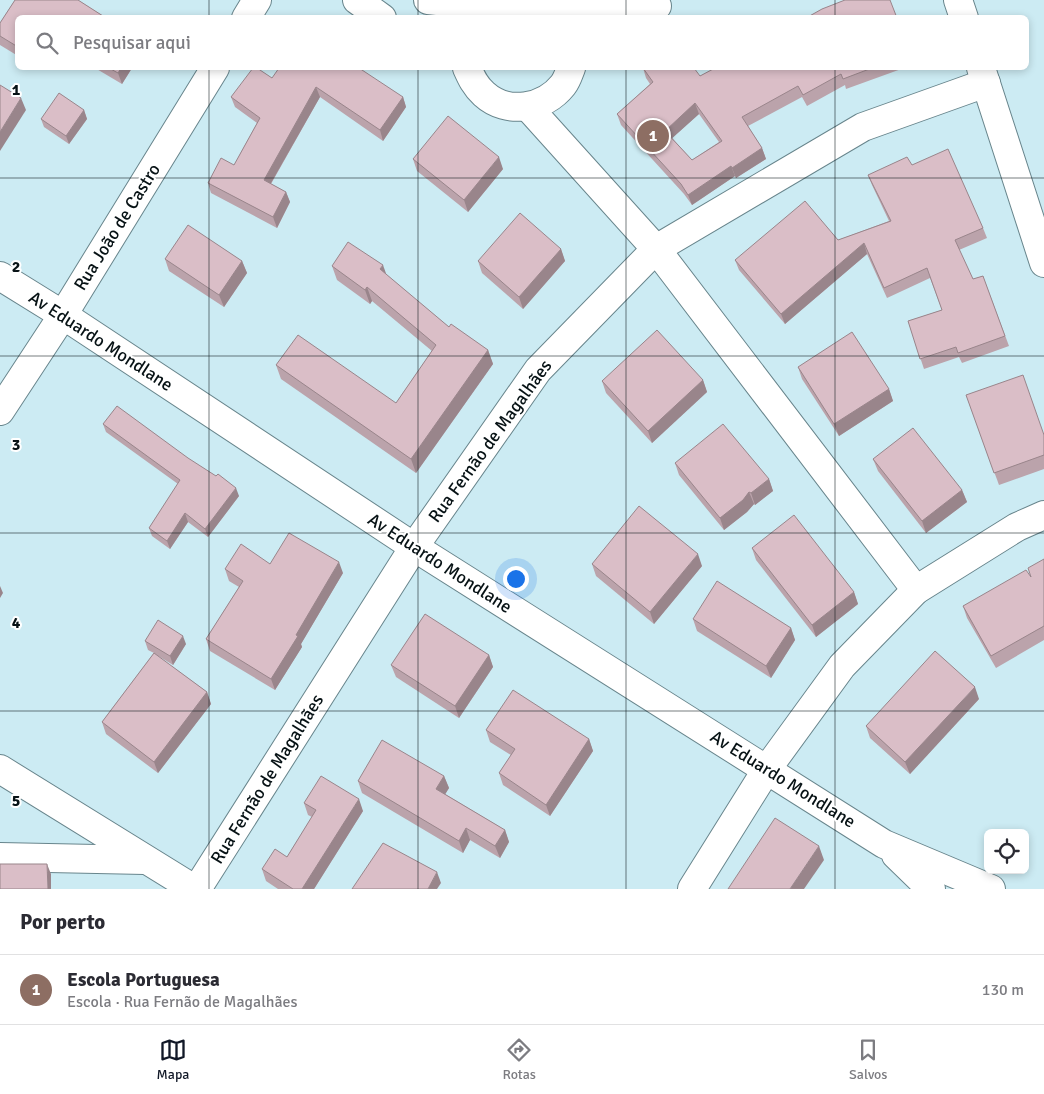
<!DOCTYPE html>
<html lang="pt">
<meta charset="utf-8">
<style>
:root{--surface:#fff;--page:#f7f7f7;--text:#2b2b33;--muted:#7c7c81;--line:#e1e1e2;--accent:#111827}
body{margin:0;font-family:Signika,sans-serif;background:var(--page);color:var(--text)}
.controls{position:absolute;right:15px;bottom:15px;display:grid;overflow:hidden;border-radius:8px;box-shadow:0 2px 8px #0003}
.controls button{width:45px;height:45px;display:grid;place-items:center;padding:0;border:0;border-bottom:1px solid var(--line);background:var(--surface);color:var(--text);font:25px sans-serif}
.you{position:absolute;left:515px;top:578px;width:18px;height:18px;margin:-12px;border:4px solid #fff;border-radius:50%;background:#1a73e8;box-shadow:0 0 0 8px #1a73e833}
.badge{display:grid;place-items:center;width:32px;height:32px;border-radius:50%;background:var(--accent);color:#fff;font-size:16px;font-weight:700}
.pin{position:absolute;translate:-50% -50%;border:2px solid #fff;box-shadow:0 1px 5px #0006}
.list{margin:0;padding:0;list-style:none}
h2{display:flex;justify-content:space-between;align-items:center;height:65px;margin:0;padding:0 20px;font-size:21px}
h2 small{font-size:16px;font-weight:400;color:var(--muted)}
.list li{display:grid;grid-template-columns:32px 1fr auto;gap:15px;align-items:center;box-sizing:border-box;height:70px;padding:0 20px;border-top:1px solid var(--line)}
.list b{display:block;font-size:19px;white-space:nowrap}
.list p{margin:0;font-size:16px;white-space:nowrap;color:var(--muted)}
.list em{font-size:16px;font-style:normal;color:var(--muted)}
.icon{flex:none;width:28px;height:28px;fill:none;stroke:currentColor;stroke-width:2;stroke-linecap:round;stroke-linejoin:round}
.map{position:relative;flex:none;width:1044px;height:889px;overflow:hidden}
.search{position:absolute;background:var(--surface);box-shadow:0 2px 8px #0003;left:15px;right:15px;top:15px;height:55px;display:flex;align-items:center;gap:12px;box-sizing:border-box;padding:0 18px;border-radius:8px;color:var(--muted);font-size:19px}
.sheet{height:135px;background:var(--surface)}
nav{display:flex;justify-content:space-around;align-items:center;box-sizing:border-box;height:70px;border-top:1px solid var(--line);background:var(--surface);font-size:14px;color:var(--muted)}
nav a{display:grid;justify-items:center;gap:2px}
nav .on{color:var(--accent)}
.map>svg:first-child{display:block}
</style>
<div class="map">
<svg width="1044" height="889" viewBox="0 0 1044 889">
<rect width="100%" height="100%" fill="#ccebf3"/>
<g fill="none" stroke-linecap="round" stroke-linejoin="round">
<defs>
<g id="minor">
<polyline points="357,0 382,18"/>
<polyline points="428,0 494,7"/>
<polyline points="958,0 964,18"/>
<polyline points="545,7 657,6"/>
<polyline points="246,18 257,0"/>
<path d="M480,18c29,-18 50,-18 79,0"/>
<path d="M467,68c4,9 8,18 17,26 23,21 60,15 79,-9 4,-5 6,-12 8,-17"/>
<polyline points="981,68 1044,263"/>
<polyline points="528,107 656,249 916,590"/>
<polyline points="0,276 63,315 414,547 884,844 991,889"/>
<polyline points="0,411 63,315 215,68"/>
<polyline points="0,769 194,889"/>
<polyline points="896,855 931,889"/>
<polyline points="0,857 145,860"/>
<polyline points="197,889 414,547 538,370 656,249 863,127 986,83"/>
<polyline points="692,889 767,769 842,666 916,590 1017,527 1044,515"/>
</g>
</defs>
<!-- minor casing -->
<use href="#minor" stroke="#68858c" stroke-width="30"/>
<!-- minor -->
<use href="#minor" stroke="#fff" stroke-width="28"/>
</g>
<!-- wall -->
<g fill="#bba3ab" fill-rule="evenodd">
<polygon points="15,0 78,0 103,16 104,18 18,18 18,56 0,45 0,23"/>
<polygon points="95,68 132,68 122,84"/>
<path d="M643,68l57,8 15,-8h189l-58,21 -1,-4 -38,21 -5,-9 -54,29 14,22 4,11 -30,19 -1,-2 -43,29 -8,-11 -63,-69 -4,-11 33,-30 -4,-6zM699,114l20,28 -27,18 -20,-22z"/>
<polygon points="272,78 403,97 406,107 383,141 320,97 271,184 286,192 290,202 277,228 211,193 208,183 234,165 257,123 235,107 231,97"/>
<polygon points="84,110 87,119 69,144 44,127 41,119"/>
<polygon points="413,159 503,169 468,212 417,171"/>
<polygon points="912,165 983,228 987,238 959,250 973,279 983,276 1009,346 962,363 959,357 924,369 908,321 942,310 930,278 887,298 867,254 785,324 739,270 735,260 838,240 889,221 872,185 868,175"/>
<polygon points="561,249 565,261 523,309 482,273 478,261"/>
<polygon points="165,259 242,261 247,273 224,307 169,271"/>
<polygon points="332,266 385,274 449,327 488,350 493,364 416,473 281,379 276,365 396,403 432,351 372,301 370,304 337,280"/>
<polygon points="798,367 889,389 893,401 839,436 802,379"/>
<polygon points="703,380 707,392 652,443 606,393 602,381"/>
<polygon points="966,395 1044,435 1044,469 999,485"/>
<polygon points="103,424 239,496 208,537 188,522 170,549 152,536 149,528 178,484 106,432"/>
<polygon points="873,459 962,490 967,502 926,533 878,471"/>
<polygon points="675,463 769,479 773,491 755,505 754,504 747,512 724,530 679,475"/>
<polygon points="752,548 854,592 858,604 816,637 756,560"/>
<polygon points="1044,559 1044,640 996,668 967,618 963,606 1031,577"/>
<polygon points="270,564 343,573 301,644 302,647 275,690 210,651 206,639 239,587 229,581 225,569"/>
<polygon points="592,564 702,566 654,624 596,576"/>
<polygon points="693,619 791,628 795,640 771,678 697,631"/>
<polygon points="145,641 186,644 173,665 155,654 207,692 211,704 158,773 106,734 102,722 154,653 148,650"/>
<polygon points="489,655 493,667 459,718 396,677 391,665"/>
<polygon points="979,699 910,774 870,738 866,726"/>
<polygon points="486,730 589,739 593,751 550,816 503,785 499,773 511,755 490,742"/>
<polygon points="444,776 449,788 445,794 505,830 509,842 500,858 470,840 463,853 362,793 358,781"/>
<polygon points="304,803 363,811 314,889 278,889 266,881 262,869 287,857 312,817 308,815"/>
</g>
<!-- shaded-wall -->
<g fill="#99858b">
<polygon points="121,68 132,68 122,84 118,73"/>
<polygon points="316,87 320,97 267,190 264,180"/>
<polygon points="403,97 406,107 383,141 380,130"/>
<polygon points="21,98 26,110 0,151 0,132"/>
<polygon points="695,103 699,114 669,141 665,131"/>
<polygon points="84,110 87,119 69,144 66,136"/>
<polygon points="762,148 766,159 736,178 732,168"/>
<polygon points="499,157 503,169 468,212 464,200"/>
<polygon points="731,166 735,176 692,205 688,195"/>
<polygon points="286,192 290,202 277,228 273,217"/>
<polygon points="864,243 867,254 785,324 781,314"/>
<polygon points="561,249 565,261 523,309 519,297"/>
<polygon points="242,261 247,273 224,307 219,295"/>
<polygon points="383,265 388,279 380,269"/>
<polygon points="367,287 372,301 370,304 365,290"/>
<polygon points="488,350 493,364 416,473 411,459"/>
<polygon points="703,380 707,392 652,443 648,431"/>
<polygon points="889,389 893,401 839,436 834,424"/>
<polygon points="769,479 773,491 755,505 751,493"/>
<polygon points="236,488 239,496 208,537 205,529"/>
<polygon points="962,490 967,502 926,533 922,521"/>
<polygon points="749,492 754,504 747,512 724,530 720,518"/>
<polygon points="185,513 188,522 170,549 167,541"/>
<polygon points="698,554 702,566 654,624 650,612"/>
<polygon points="339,562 343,573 301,644 302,647 275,690 271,679 296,635"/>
<polygon points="0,586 3,593 0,598"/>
<polygon points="854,592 858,604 816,637 812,625"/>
<polygon points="791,628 795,640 771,678 766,666"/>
<polygon points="183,636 186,644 173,665 170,656"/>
<polygon points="489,655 493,667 459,718 455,706"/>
<polygon points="975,687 979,699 910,774 905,762"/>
<polygon points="207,692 211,704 158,773 154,762"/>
<polygon points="589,739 593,751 550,816 546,805"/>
<polygon points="444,776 449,788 441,801 436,789"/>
<polygon points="359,799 363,811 314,889 302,889"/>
<polygon points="466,828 470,840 463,853 459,841"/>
<polygon points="505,830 509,842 500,858 495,846"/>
<polygon points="819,846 824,860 804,889 790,889"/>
<polygon points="47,864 51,874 51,889 48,889"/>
<polygon points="437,872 441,883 437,889 428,889"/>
</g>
<!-- building -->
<g fill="#dabec7" stroke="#99858b" fill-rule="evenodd">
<polygon points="15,0 78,0 103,16 102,18 18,18 18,47 0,36 0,23"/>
<polygon points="845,0 890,0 897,18 806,18 822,9"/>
<polygon points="109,68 121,68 118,73"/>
<polygon points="253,68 257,68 272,78 279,68 359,68 403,97 380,130 316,87 264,180 286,192 273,217 208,183 221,158 234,165 260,118 231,97"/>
<path d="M643,68h51l6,8 15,-8h157l-29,11 -2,-5 -38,21 -5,-9 -56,31 20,31 -30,20 -1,-2 -43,29 -7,-11 -64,-70 36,-32zM695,103l27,38 -30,19 -27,-29z"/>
<polygon points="0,85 21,98 0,132"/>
<polygon points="59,93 84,110 66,136 41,119"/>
<polygon points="448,116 499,157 464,200 413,159"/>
<polygon points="948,149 983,228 955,240 973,279 983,276 1005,336 958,353 956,347 920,359 908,321 942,310 927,268 884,288 864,243 781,314 735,260 805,201 838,240 891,221 868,175 907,157 912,165"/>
<polygon points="520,213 561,249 519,297 478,261"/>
<polygon points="188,225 242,261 219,295 165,259"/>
<polygon points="348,242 383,265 380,269 449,327 451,324 488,350 411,459 276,365 298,335 396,403 436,345 367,287 365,290 332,266"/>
<polygon points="657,330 703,380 648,431 602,381"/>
<polygon points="852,332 889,389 834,424 798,367"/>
<polygon points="1023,375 1044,435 1044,455 994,473 966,395"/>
<polygon points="117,406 188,458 216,476 218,474 236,488 205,529 185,513 167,541 149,528 180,480 103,424"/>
<polygon points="723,424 769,479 751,493 749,492 743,500 720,518 675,463"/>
<polygon points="913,428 962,490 922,521 873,459"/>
<polygon points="639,506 698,554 650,612 592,564"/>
<polygon points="794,515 854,592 812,625 752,548"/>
<polygon points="289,533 339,562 296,635 298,636 271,679 206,639 243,581 225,569 241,544 270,564"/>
<polygon points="1044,559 1044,626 991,656 963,606 1026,570 1031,577 1028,568"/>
<polygon points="717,581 791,628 766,666 693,619"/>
<polygon points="425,614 489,655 455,706 391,665"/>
<polygon points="158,620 183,636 170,656 145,641"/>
<polygon points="935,651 975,687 905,762 866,726"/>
<polygon points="154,653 207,692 154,762 102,722"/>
<polygon points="513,690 589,739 546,805 499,773 515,749 486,730"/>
<polygon points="382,740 444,776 436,789 505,830 495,846 466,828 459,841 358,781"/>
<polygon points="321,776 359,799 302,889 293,889 262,869 275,849 287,857 316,810 304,803"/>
<polygon points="775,818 819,846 790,889 728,889"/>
<polygon points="383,843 437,872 428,889 352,889"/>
<polygon points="0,864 47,864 48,889 0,889"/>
</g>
<!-- grid -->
<path fill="none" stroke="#071215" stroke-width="1" stroke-opacity="0.55" d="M209,0v18M418,0v18M626,0v18M835,0v18M209,68v821M418,68v821M626,68v821M835,68v821M0,178h1044M0,356h1044M0,533h1044M0,711h1044"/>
<g text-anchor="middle" stroke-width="4" stroke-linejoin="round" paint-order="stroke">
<!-- street labels -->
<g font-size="18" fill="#071215" stroke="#fff">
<text transform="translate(117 227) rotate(-58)" y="6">Rua João de Castro</text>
<text transform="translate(101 341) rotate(33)" y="6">Av Eduardo Mondlane</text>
<text transform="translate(490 441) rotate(-54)" y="6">Rua Fernão de Magalhães</text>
<text transform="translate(440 563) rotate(33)" y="6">Av Eduardo Mondlane</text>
<text transform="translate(267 779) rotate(-58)" y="6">Rua Fernão de Magalhães</text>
<text transform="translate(783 779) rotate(32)" y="6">Av Eduardo Mondlane</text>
</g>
</g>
<g font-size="16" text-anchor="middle" font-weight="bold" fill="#071215" stroke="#fff" stroke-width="4" stroke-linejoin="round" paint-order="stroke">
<text x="16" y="95">1</text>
<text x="16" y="272">2</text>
<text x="16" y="450">3</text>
<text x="16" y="628">4</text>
<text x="16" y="806">5</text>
</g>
</svg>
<div class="controls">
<button><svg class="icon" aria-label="locate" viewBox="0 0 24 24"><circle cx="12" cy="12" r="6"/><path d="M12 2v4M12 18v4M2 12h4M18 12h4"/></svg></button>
</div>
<div class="you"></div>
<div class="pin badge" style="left:653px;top:136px;background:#8d6e63">1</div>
<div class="search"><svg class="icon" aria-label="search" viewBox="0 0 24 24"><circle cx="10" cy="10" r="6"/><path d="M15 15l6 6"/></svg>Pesquisar aqui</div>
</div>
<section class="sheet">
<h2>Por perto<small></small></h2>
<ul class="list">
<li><span class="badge" style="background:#8d6e63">1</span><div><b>Escola Portuguesa</b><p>Escola · Rua Fernão de Magalhães</p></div><em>130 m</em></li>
</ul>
</section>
<nav>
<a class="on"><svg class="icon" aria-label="map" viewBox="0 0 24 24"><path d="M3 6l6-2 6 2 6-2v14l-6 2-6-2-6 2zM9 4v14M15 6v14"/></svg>Mapa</a>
<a><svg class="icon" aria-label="directions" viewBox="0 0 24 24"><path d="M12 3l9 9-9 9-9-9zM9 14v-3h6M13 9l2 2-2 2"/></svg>Rotas</a>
<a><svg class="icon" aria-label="saved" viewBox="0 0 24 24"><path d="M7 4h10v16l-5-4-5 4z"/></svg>Salvos</a>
</nav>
